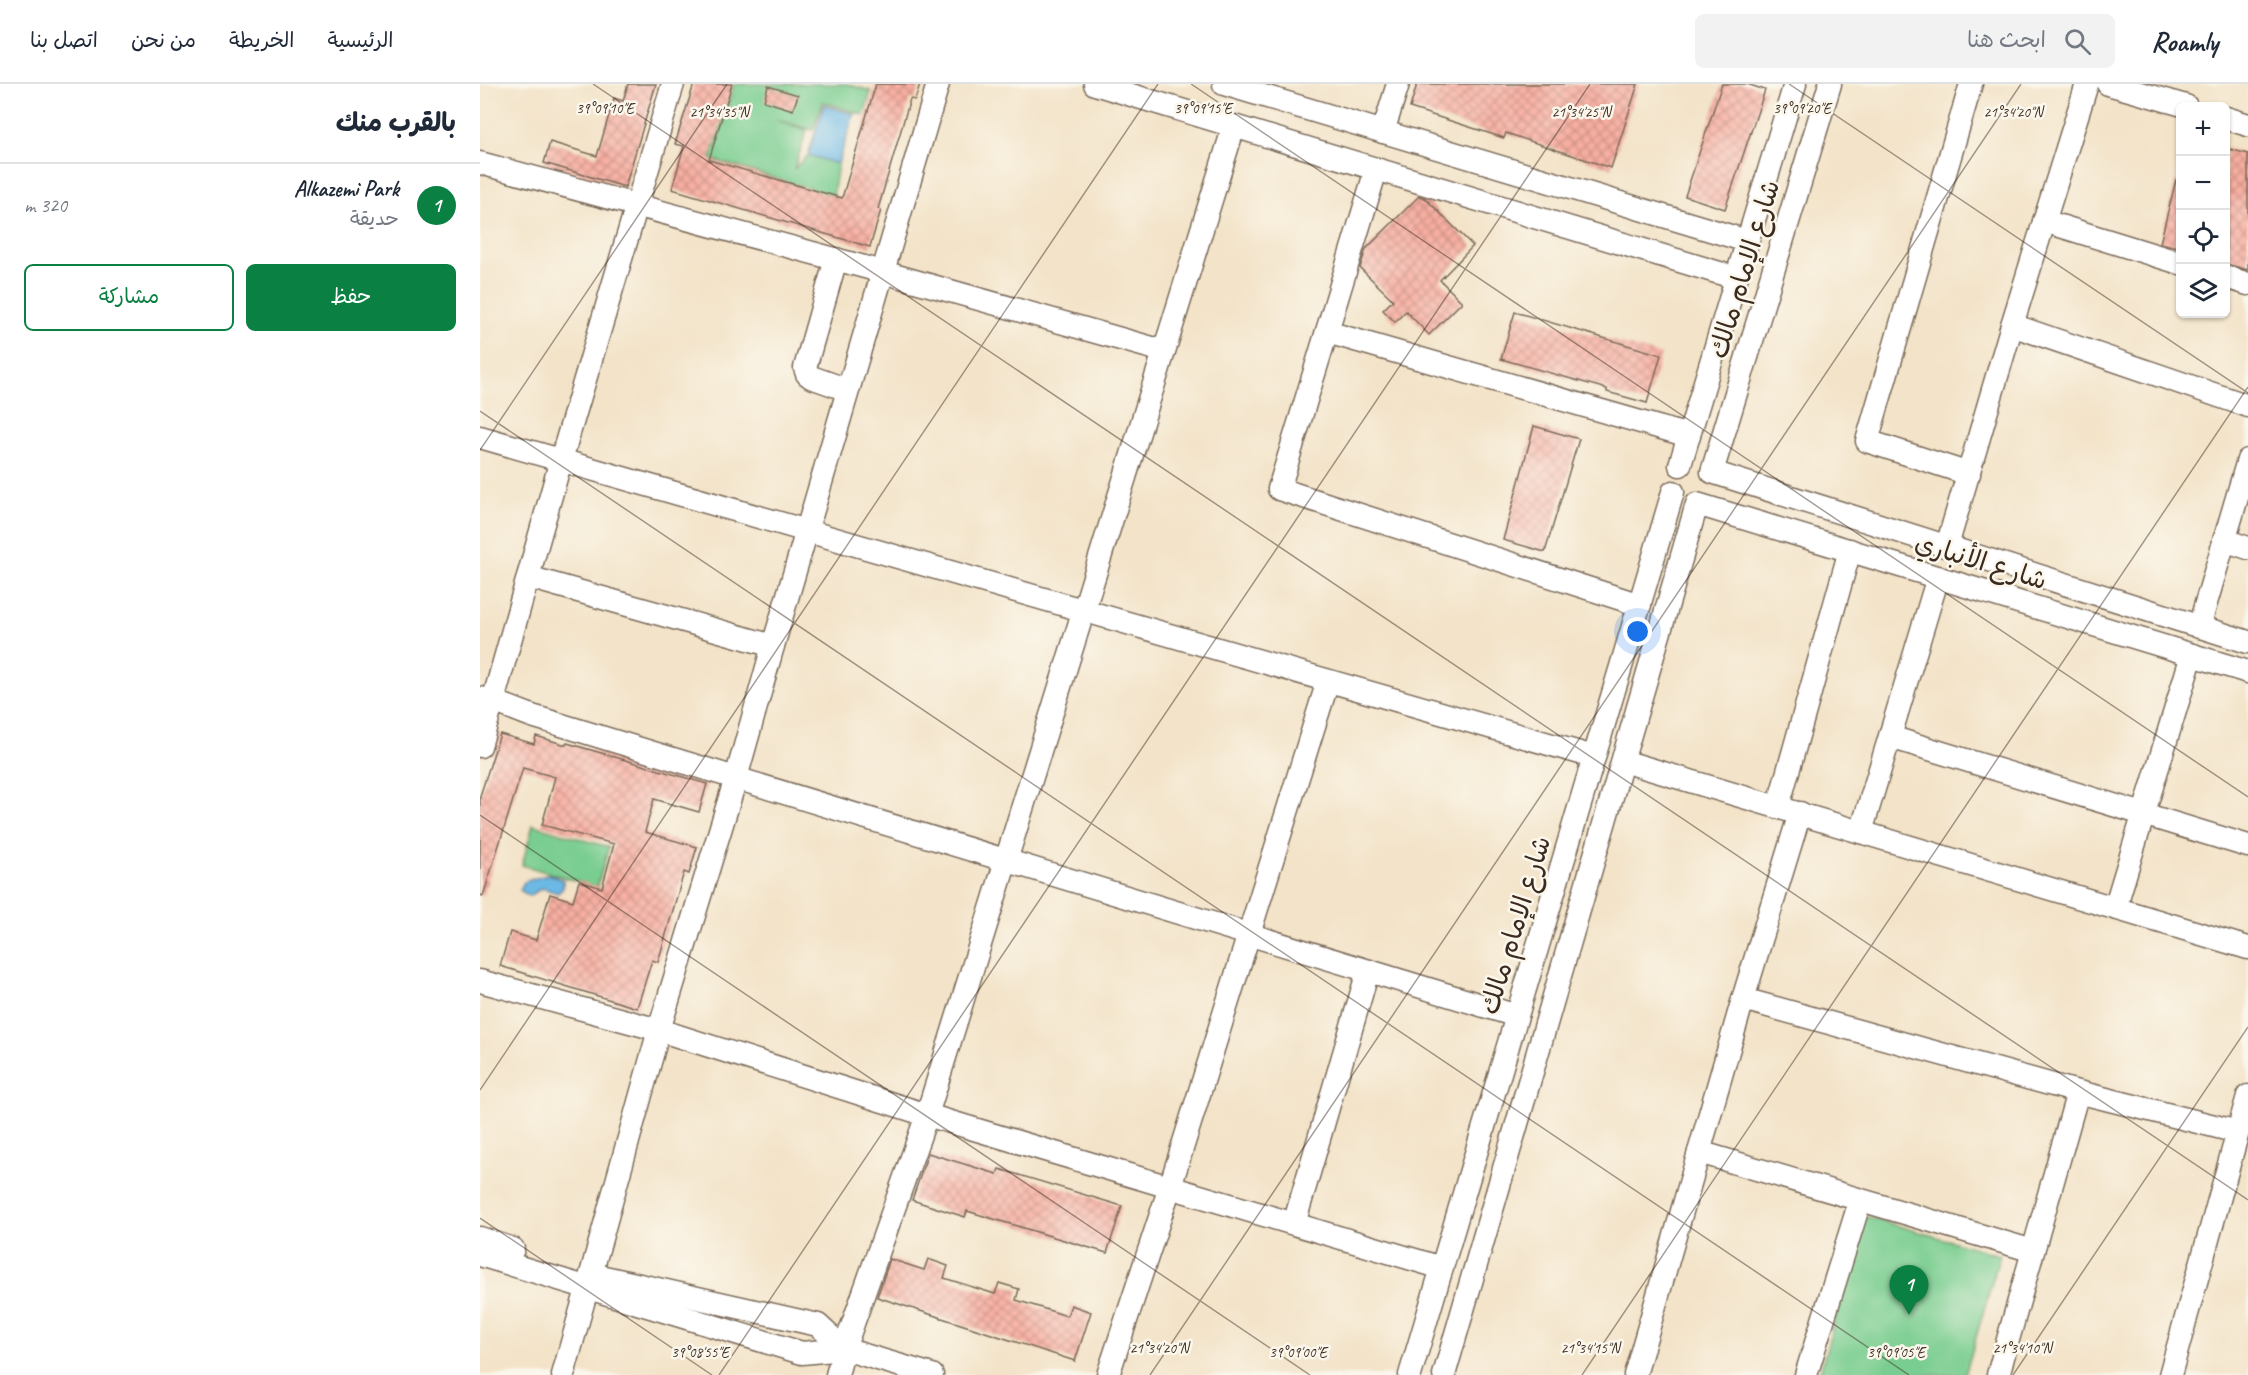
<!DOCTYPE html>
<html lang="ar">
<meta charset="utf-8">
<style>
:root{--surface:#fff;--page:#f2f2f3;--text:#1f2937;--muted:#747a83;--line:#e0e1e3;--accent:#0b8043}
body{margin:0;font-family:Caveat,"Playpen Sans Arabic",sans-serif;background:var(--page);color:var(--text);direction:rtl}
.controls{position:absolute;right:18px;top:18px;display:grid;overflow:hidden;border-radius:9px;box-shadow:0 2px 4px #0004}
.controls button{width:54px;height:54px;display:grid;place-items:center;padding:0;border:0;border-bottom:2px solid var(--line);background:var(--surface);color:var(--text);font:30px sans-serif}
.you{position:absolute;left:1158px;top:548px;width:21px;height:21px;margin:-15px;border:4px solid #fff;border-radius:50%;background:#1a73e8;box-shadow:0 0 0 9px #1a73e833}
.badge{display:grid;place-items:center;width:39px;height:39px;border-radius:50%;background:var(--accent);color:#fff;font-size:20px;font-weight:700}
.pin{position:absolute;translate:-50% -50px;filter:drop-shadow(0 2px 3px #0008)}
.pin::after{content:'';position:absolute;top:32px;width:21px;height:18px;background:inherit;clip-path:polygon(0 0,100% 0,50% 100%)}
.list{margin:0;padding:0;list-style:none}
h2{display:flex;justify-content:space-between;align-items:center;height:78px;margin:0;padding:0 24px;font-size:26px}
h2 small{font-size:20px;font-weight:400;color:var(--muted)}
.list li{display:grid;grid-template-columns:39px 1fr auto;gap:18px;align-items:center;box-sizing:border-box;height:84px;padding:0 24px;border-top:2px solid var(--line)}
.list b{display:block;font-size:22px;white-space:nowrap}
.list p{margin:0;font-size:20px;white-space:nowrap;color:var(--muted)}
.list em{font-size:20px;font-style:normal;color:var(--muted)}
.actions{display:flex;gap:12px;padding:18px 24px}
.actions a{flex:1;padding:14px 0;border:2px solid var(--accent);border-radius:9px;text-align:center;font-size:21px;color:var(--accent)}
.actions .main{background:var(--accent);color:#fff}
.icon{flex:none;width:33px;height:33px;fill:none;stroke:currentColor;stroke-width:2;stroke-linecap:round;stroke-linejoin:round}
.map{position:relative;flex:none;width:1768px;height:1291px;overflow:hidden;direction:ltr}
header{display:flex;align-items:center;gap:36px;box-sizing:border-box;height:84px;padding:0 30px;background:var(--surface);border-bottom:2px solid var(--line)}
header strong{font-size:28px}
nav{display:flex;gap:33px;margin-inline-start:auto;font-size:21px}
.search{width:420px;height:54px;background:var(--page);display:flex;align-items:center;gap:15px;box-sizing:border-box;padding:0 21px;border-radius:9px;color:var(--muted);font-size:22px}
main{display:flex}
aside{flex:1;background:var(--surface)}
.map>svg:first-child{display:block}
</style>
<header>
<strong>Roamly</strong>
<div class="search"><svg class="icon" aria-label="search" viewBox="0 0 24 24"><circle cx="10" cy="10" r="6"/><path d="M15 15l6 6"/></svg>ابحث هنا</div>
<nav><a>الرئيسية</a><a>الخريطة</a><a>من نحن</a><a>اتصل بنا</a></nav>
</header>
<main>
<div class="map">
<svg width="1768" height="1291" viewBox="0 0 1768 1291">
<defs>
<pattern id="building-cross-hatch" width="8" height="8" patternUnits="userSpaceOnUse" patternTransform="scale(1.5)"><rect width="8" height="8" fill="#f8afa2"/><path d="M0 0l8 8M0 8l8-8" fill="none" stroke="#ca8f83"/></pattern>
</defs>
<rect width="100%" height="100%" fill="#fbf7ec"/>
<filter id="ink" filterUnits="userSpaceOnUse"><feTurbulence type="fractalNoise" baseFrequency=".0167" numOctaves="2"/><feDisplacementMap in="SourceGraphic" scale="12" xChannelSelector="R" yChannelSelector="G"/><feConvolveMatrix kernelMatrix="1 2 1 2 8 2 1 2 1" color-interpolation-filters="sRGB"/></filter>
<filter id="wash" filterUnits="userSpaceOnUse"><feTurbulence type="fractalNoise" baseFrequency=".008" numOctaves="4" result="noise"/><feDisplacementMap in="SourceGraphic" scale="24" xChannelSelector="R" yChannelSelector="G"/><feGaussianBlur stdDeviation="1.35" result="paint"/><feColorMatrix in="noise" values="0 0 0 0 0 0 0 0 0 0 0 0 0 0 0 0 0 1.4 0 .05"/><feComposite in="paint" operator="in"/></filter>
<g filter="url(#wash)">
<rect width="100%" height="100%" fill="#f3e3c8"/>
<!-- green -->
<g fill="#79cd90" stroke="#5a7c57" stroke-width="1.5">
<polygon points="254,0 367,0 391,7 384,31 343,18 333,46 296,36 327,46 314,85 328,71 358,80 353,112 231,75"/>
<polygon points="53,741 129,763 117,803 42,781"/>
<polygon points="1384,1132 1520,1171 1485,1291 1339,1291"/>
</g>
<!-- water -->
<g fill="#6cb9e6" stroke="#547282" stroke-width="1.5">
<polygon points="344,21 374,30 358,80 328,71"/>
<polygon points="69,790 83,796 83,804 78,809 62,804 49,812 40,806 44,798"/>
</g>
<g id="blocks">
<!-- building -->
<g fill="url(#building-cross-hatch)">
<polygon points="148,0 176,0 145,103 64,79 70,58 117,72 134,14 143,17"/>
<polygon points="214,0 252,0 229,76 362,114 396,0 440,0 435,16 430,15 398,125 401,126 390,163 192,105 204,62 195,60"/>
<polygon points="937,0 1158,0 1131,84 1026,49 1024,54 930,24"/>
<polygon points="1242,0 1267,0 1285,6 1245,125 1205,112"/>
<polygon points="288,2 318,11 313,26 284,17"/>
<polygon points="1746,64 1768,70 1768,186 1746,180"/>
<polygon points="1696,96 1701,97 1701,164 1680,159"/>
<polygon points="939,112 945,114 993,162 960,196 982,218 949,251 926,227 915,238 903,226 913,216 880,184 886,165"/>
<polygon points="1035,228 1181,271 1167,319 1127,308 1127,305 1021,275"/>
<polygon points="1054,342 1099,355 1065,468 1023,456"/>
<polygon points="20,650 54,660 56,652 86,661 87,659 227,700 219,728 174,715 165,748 217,763 209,790 204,788 178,878 172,876 157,924 20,882 30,848 56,856 70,810 93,817 99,797 122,804 134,760 62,741 75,693 43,684 3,812 0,811 0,712"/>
<polygon points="448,1069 517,1090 519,1085 642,1122 627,1169 487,1127 485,1133 432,1116"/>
<polygon points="410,1175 444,1186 448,1175 468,1182 464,1194 515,1210 519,1199 539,1205 536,1216 587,1232 591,1221 611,1228 595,1277 397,1213"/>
</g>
</g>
</g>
<g filter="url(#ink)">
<use href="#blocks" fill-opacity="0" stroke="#7b6b5a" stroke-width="1.5"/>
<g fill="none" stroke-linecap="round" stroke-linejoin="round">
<defs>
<g id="minor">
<polyline points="615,0 1256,194"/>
<polyline points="744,0 1267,157"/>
<polyline points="1350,0 1232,388 1768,558"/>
<polyline points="1628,0 1706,22"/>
<polyline points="1746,34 1768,41"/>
<polyline points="903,48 918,0"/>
<polyline points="0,79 403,188 683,267"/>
<polyline points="896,86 799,405 1160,521"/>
<polyline points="1564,137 1700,179"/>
<polyline points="356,175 325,284 327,290 331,293 368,306"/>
<polyline points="1746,193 1768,200"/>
<polyline points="1532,241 1768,322"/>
<polyline points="847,248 1209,352"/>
<polyline points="0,353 1114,673"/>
<polyline points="1200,381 1315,0"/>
<polyline points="1489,390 1387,357 1491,0"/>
<polyline points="1744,456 1768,464"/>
<polyline points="1467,462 1532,241 1607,0"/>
<polyline points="48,493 293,562 458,0"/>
<polyline points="1719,543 1768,376"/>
<polyline points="0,614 13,617 81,376 193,0"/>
<polyline points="1410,653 1768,762"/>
<polyline points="0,662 13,617 52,632 1037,932"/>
<polyline points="1143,677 1768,864"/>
<polyline points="1298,723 1370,466"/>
<polyline points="1381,748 1458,493"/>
<polyline points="1635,824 1712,571"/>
<polyline points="0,897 179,946 256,694 293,562"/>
<polyline points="1263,915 1598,1008 1758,1048"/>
<polyline points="1219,1068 1553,1167"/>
<polyline points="814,1140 888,887"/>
<polyline points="0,1154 33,1165"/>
<polyline points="0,1171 322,1269 364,1265 452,1291"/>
<polyline points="111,1190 338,1241 364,1265"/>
<polyline points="83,1291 179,946 447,1031 962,1184"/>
<polyline points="357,1291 364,1265 447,1031 754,42"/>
<polyline points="628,1291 690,1103 848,597"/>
<polyline points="930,1291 1193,408"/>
<polyline points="964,1291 1217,420 1768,588"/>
<polyline points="1155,1291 1263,915 1320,729"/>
<polyline points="1326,1291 1380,1117"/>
<polyline points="1518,1291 1598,1008"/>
<polyline points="1690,1291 1768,1012"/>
</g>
</defs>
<!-- minor casing -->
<use href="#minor" stroke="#7b6b5a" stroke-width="25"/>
<!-- minor -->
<use href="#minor" stroke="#fff" stroke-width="22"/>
</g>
</g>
<!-- ticks -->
<path fill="none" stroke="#3b2a1e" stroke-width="1.5" stroke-opacity="0.45" d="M113,0l1655,1116M711,0l1057,713M1309,0l459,309M0,327l1429,964M0,366l247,-366M0,731l830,560M0,1006l678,-1006M0,1134l232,157M239,1291l871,-1291M670,1291l871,-1291M1102,1291l666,-988M1533,1291l235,-348"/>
<g text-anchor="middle" stroke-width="5" stroke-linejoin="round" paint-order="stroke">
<!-- street labels -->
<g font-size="26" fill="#3b2a1e" stroke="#fbf7ec">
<text transform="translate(1264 185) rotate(-73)" y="9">شارع الإمام مالك</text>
<text transform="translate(1501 477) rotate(17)" y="9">شارع الأنباري</text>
<text transform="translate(1035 841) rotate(-73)" y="9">شارع الإمام مالك</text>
</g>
</g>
<g font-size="15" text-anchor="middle" fill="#3b2a1e" stroke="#fbf7ec" stroke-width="5" stroke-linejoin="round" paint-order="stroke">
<text x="125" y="29">39°09'10"E</text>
<text x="723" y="29">39°09'15"E</text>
<text x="1322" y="29">39°09'20"E</text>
<text x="239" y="33">21°34'35"N</text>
<text x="1101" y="33">21°34'25"N</text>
<text x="1533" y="33">21°34'20"N</text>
<text x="679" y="1269">21°34'20"N</text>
<text x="1110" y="1269">21°34'15"N</text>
<text x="1542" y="1269">21°34'10"N</text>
<text x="220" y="1273">39°08'55"E</text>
<text x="818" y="1273">39°09'00"E</text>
<text x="1416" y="1273">39°09'05"E</text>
</g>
</svg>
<div class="controls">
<button>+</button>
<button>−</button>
<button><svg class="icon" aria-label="locate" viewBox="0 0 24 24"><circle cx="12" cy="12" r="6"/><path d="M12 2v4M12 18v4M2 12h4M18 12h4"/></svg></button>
<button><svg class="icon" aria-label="layers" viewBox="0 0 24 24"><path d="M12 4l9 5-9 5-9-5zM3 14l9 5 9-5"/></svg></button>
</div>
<div class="you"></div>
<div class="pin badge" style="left:1429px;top:1231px">1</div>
</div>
<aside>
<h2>بالقرب منك<small></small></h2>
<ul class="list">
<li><span class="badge">1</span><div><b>Alkazemi Park</b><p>حديقة</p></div><em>320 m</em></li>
</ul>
<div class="actions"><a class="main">حفظ</a><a>مشاركة</a></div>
</aside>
</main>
